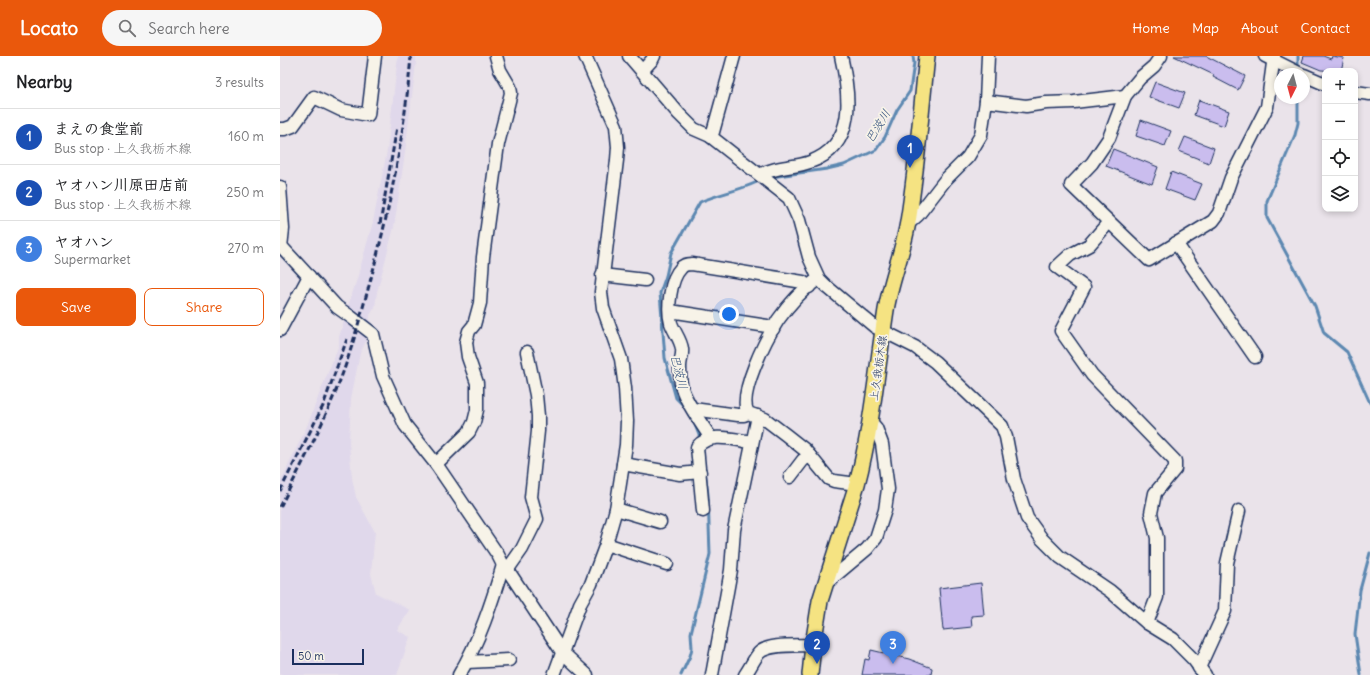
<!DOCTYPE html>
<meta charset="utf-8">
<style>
:root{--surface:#fff;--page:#f6f6f6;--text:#202124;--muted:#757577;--line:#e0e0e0;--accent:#ea580c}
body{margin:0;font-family:Delius,"Klee One",sans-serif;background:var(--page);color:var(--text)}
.controls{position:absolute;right:12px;top:12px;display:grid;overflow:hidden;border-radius:8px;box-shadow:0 2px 6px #0003}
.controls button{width:36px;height:36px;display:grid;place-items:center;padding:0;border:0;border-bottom:1px solid var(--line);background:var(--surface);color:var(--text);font:20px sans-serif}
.compass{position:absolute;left:994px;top:12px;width:36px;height:36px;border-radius:50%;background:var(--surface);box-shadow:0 2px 6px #0003;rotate:186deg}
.scale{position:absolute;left:12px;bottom:10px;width:72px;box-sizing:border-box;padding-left:4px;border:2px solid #1b2f5e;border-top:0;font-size:11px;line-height:14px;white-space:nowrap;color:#1b2f5e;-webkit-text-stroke:3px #f7f3e8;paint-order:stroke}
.you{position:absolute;left:449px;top:258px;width:14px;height:14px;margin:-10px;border:3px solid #fff;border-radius:50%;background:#1a73e8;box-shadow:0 0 0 6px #1a73e833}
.badge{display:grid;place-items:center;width:26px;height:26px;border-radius:50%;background:var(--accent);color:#fff;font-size:13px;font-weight:700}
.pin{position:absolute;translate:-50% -33px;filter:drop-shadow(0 1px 2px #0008)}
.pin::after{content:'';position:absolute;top:21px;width:14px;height:12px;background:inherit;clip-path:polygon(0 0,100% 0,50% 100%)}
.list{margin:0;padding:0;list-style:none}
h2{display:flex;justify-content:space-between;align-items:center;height:52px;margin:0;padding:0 16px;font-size:17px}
h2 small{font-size:13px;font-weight:400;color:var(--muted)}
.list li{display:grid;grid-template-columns:26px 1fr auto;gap:12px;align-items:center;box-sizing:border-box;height:56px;padding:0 16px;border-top:1px solid var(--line)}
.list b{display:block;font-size:15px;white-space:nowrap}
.list p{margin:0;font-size:13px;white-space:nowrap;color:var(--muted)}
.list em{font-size:13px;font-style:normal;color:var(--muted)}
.actions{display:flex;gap:8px;padding:12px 16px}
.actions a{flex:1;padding:9px 0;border:1px solid var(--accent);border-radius:8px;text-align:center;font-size:14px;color:var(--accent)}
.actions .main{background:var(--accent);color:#fff}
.icon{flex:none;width:22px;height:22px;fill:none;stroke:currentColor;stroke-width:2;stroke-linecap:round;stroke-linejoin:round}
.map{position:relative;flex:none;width:1090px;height:619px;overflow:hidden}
header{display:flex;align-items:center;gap:24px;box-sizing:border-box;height:56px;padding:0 20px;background:var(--accent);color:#fff}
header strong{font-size:19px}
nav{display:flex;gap:22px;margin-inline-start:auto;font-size:14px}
.search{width:280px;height:36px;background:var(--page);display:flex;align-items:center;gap:10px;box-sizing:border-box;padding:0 14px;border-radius:22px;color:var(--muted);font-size:15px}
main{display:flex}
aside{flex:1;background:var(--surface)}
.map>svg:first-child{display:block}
</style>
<header>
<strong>Locato</strong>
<div class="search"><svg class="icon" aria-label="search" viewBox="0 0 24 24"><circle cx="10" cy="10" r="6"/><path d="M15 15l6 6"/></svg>Search here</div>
<nav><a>Home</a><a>Map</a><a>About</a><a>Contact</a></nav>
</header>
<main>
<aside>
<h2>Nearby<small>3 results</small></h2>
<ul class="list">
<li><span class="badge" style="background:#1a4fb4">1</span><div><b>まえの食堂前</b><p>Bus stop · 上久我栃木線</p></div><em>160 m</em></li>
<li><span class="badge" style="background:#1a4fb4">2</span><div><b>ヤオハン川原田店前</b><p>Bus stop · 上久我栃木線</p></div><em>250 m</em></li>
<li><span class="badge" style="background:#3f7fe0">3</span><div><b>ヤオハン</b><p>Supermarket</p></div><em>270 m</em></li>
</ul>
<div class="actions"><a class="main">Save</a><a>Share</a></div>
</aside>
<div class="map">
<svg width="1090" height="619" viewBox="0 0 1090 619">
<rect width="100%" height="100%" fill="#eae3ea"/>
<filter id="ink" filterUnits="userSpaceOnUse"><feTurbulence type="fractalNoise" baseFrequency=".025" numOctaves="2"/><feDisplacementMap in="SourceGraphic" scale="8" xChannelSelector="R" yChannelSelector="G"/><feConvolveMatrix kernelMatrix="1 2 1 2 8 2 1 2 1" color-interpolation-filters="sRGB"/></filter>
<g filter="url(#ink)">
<!-- built -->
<g fill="#e0d8eb">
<polygon points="118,0 136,0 136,7 124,104 114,171 97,236 95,251 90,259 89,272 63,250 68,250 77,223 93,166 107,95"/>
<polygon points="66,259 89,279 80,297 71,343 69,387 72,422 76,441 95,476 91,518 96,537 130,554 117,574 130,581 117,619 0,619 0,427 27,370 39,339 59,289 59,281"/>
</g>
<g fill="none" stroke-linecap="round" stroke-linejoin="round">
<!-- stream -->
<g stroke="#5c88b1" stroke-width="3">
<polyline points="1018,0 1018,12"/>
<polyline points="1018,42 1018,67 1015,79 987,145 987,162 1035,250 1044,277 1067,296 1090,347"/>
<polyline points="491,121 547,113 564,109 596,94 605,81 617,54 630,35 634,7 633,0"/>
<path d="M406,352l-10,-10 -11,-40 -5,-65 6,-17 5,-23 29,-51c18,-8 38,-11 57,-20"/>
<polyline points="415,369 421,384"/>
<polyline points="401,619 410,600 412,592 411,577 430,498 428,439 424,406"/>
<polyline points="1081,619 1075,578 1080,534 1090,497"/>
</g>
</g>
<!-- building -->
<g fill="#cabdee" stroke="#1b2f5e">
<polygon points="894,0 926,0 965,20 958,34 933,21 934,19"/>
<polygon points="1024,0 1043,0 1051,3 1052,0 1064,2 1061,15 1041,14 1022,6"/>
<polygon points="875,26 905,37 899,52 869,41"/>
<polygon points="919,44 949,55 944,70 914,59"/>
<polygon points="861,64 891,75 885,90 856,80"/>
<polygon points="905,81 934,92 929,107 899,95"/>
<polygon points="833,93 878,111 872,128 826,110"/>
<polygon points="891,116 922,128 915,144 885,133"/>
<polygon points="701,527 704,559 691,560 692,571 663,574 659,532"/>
<polygon points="591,594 629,603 652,612 651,619 582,619 585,603 589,604"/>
</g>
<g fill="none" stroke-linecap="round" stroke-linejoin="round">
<defs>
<g id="minor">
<polyline points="349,0 399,58 414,73 430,80 509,142 519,164 529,201 539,223 546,230 595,271 635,291 655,306 722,370 726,381 734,423 747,462 762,483 780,501 830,535 867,567"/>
<polyline points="881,0 874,10 860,22 845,40 829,82 812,107 791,129 869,204 933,165 939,157 951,122 987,51 994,0"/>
<polyline points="985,0 1021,18"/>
<polyline points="362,15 372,4 374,0"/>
<polyline points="1024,19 1045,28"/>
<polyline points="1075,36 1090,38"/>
<polyline points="706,45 746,50 766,47 794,46 845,40"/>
<polyline points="0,73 5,73 13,70 34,41 61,54 88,59 95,0"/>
<polyline points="430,80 433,76 454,0"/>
<path d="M480,119c15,-9 34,-7 50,-13 47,-17 40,-67 31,-106"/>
<polyline points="0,131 3,173 1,191"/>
<polyline points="829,166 809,189 790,199 777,211 804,231 781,275 812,319 895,405 895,413 875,437 871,457 877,482 877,541 867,567 893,583 914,604 925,619"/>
<polyline points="628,168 638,159 666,123 688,101 701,79 706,45 708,0"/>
<polyline points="896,187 975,301"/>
<polyline points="0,189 57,251 71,261 93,278 103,320 125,369 156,408 218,499 223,509 229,516 282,596 307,619"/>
<polyline points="322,219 365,224"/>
<path d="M534,226c-13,9 -26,24 -36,38 -11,17 -41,75 -30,93l17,6 21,16 19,15 24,29 5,2 23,3"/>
<polyline points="390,255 487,270 493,273"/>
<polyline points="0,274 29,220"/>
<polyline points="413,353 458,359 464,359 468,357"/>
<path d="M431,382c-10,-15 -22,-31 -28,-47 -3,-6 -3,-18 -3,-24 0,-7 3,-12 2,-18 -1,-9 -8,-17 -11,-26 -4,-14 -1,-44 10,-55 2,-3 7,-4 11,-4l111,18 6,5"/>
<polyline points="156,408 189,376 194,366 197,354 197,327 188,301 186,286 189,275 194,269 200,247 203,201 218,88 231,37 230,31 220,14 216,0"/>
<polyline points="343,408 400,418 420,416"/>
<polyline points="510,421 523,404 530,400"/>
<polyline points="336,453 380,466"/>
<path d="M423,455l-6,-64c13,-16 38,-7 55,-5"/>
<polyline points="326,488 387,508"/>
<polyline points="228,513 242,493 257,463 251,441 258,375 258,360 256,339 247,296"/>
<polyline points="544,529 587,493 596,482 605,454 608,433 602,388 596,372 590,365"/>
<polyline points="187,606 229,604"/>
<polyline points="919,612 945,555 947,507 959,455"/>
<path d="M179,619c20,-33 33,-73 44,-110"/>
<polyline points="274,619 300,548 311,528 326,488 336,453 346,389 347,365 345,332 341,303 323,252 321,236 337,104 338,91 336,70 305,0"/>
<polyline points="432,619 451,514 454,474 478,360"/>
<path d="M465,619c5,-7 9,-16 14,-22 10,-10 39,-7 54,-8"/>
</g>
<path id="major" d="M530,619l3,-30 7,-44 37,-117c15,-57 20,-116 29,-174 5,-30 17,-58 22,-88 9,-55 13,-111 19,-166"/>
</defs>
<!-- minor casing -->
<use href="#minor" stroke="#1b2f5e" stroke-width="15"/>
<!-- major casing -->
<use href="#major" stroke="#1b2f5e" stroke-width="18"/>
<!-- minor -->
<use href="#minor" stroke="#f7f3e8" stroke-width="12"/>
<!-- major -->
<use href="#major" stroke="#f5e382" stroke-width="15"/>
<!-- rail -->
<g stroke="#1b2f5e" stroke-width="3" stroke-dasharray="6 3" stroke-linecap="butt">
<polyline points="100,168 117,71"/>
<polyline points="0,435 43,350 67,283"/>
<path d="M0,451c22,-43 45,-86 62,-132 9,-24 16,-50 23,-75 23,-81 39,-160 46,-244"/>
</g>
</g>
</g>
<g text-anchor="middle" stroke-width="3.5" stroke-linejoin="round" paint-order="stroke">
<!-- street labels -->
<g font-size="11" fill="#1b2f5e" stroke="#f7f3e8">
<text transform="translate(598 312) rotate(-82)" y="4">上久我栃木線</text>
</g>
<!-- water labels -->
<g font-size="12" font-style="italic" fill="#365480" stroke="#f7f3e8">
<text transform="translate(598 70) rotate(-58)" y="4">巴波川</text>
<text transform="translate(399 316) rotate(76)" y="4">巴波川</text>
</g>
</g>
</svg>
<div class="controls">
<button>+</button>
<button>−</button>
<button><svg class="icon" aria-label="locate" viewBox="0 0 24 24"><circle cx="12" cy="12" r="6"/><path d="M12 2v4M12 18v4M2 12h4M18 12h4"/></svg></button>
<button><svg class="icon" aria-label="layers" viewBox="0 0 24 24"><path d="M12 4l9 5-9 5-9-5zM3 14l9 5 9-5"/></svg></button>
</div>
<svg class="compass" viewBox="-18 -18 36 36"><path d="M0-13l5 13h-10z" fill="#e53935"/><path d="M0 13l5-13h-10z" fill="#757577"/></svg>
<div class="scale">50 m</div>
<div class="you"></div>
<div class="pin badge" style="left:630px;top:112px;background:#1a4fb4">1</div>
<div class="pin badge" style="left:537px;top:608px;background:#1a4fb4">2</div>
<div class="pin badge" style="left:613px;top:608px;background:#3f7fe0">3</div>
</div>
</main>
